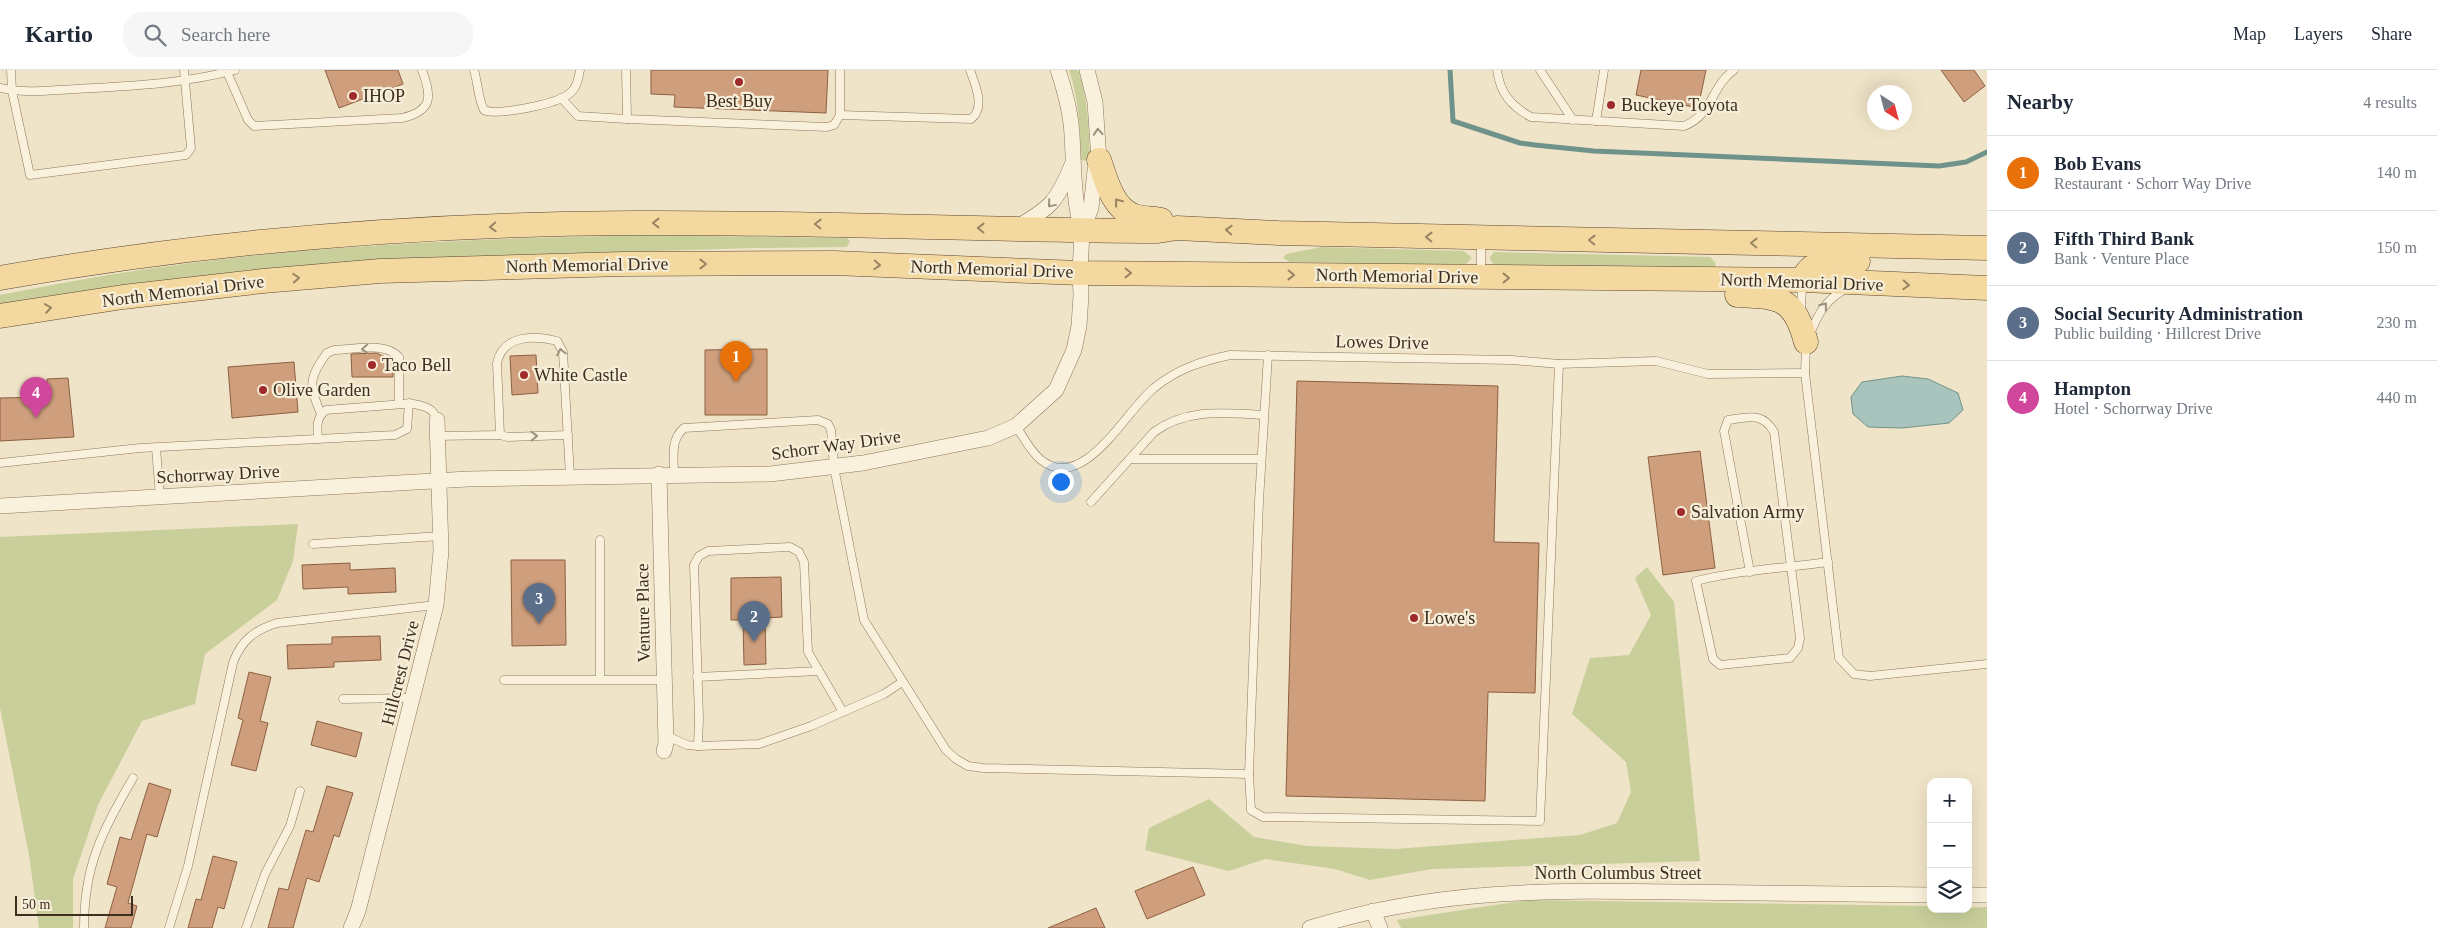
<!DOCTYPE html>
<meta charset="utf-8">
<style>
:root{--surface:#fff;--page:#f6f6f7;--text:#1f2937;--muted:#747a83;--line:#e0e1e3;--accent:#111827}
body{margin:0;font-family:"Times New Roman",serif;background:var(--page);color:var(--text)}
.controls{position:absolute;right:15px;bottom:15px;display:grid;overflow:hidden;border-radius:10px;box-shadow:0 5px 20px #0002}
.controls button{width:45px;height:45px;display:grid;place-items:center;padding:0;border:0;border-bottom:1px solid var(--line);background:var(--surface);color:var(--text);font:25px sans-serif}
.compass{position:absolute;left:1867px;top:15px;width:45px;height:45px;border-radius:50%;background:var(--surface);box-shadow:0 5px 20px #0002;rotate:144deg}
.scale{position:absolute;left:15px;bottom:12px;width:118px;box-sizing:border-box;padding-left:5px;border:2px solid #3d2e20;border-top:0;font-size:14px;line-height:18px;white-space:nowrap;color:#3d2e20;-webkit-text-stroke:4px #f7eed8;paint-order:stroke}
.you{position:absolute;left:1060px;top:411px;width:18px;height:18px;margin:-12px;border:4px solid #fff;border-radius:50%;background:#1a73e8;box-shadow:0 0 0 8px #1a73e833}
.badge{display:grid;place-items:center;width:32px;height:32px;border-radius:50%;background:var(--accent);color:#fff;font-size:16px;font-weight:700}
.pin{position:absolute;translate:-50% -41px;filter:drop-shadow(0 1px 2px #0008)}
.pin::after{content:'';position:absolute;top:26px;width:18px;height:15px;background:inherit;clip-path:polygon(0 0,100% 0,50% 100%)}
.list{margin:0;padding:0;list-style:none}
h2{display:flex;justify-content:space-between;align-items:center;height:65px;margin:0;padding:0 20px;font-size:21px}
h2 small{font-size:16px;font-weight:400;color:var(--muted)}
.list li{display:grid;grid-template-columns:32px 1fr auto;gap:15px;align-items:center;box-sizing:border-box;height:75px;padding:0 20px;border-top:1px solid var(--line)}
.list b{display:block;font-size:19px;white-space:nowrap}
.list p{margin:0;font-size:16px;white-space:nowrap;color:var(--muted)}
.list em{font-size:16px;font-style:normal;color:var(--muted)}
.icon{flex:none;width:28px;height:28px;fill:none;stroke:currentColor;stroke-width:2;stroke-linecap:round;stroke-linejoin:round}
.map{position:relative;flex:none;width:1987px;height:858px;overflow:hidden}
header{display:flex;align-items:center;gap:30px;box-sizing:border-box;height:70px;padding:0 25px;background:var(--surface);border-bottom:1px solid var(--line)}
header strong{font-size:24px}
nav{display:flex;gap:28px;margin-inline-start:auto;font-size:18px}
.search{width:350px;height:45px;background:var(--page);display:flex;align-items:center;gap:12px;box-sizing:border-box;padding:0 18px;border-radius:20px;color:var(--muted);font-size:19px}
main{display:flex}
aside{flex:1;background:var(--surface)}
.map>svg:first-child{display:block}
</style>
<header>
<strong>Kartio</strong>
<div class="search"><svg class="icon" aria-label="search" viewBox="0 0 24 24"><circle cx="10" cy="10" r="6"/><path d="M15 15l6 6"/></svg>Search here</div>
<nav><a>Map</a><a>Layers</a><a>Share</a></nav>
</header>
<main>
<div class="map">
<svg width="1987" height="858" viewBox="0 0 1987 858">
<rect width="100%" height="100%" fill="#f0e4c8"/>
<!-- green -->
<g fill="#c9cf9b">
<path d="M1069,0h9c10,28 11,61 12,91l-9,-1c-1,-29 -2,-62 -12,-90z"/>
<path d="M640,165l207,3 3,3 -3,6 -92,1 -301,9 -454,50v-12c36,-7 72,-14 108,-20 175,-29 354,-36 532,-40z"/>
<polygon points="1321,177 1464,181 1472,188 1465,195 1290,192 1283,188 1286,184"/>
<polygon points="1494,182 1710,187 1715,192 1716,198 1497,197 1491,191 1490,187"/>
<polygon points="298,454 293,491 277,530 205,584 195,634 142,651 98,735 73,809 73,858 39,858 29,785 0,638 0,467"/>
<polygon points="1647,497 1674,532 1700,791 1432,799 1370,810 1335,799 1265,789 1229,801 1145,780 1149,758 1209,729 1254,767 1307,776 1395,779 1580,765 1617,753 1631,722 1626,692 1572,644 1590,588 1629,585 1651,545 1635,508"/>
<polygon points="1528,830 1931,836 1931,839 1987,837 1987,858 1401,858 1397,850"/>
</g>
<!-- water -->
<polygon fill="#a9c4bc" stroke="#6f938a" points="1902,306 1928,309 1958,323 1963,340 1949,353 1902,358 1868,357 1853,344 1851,327 1862,312"/>
<g fill="none" stroke-linecap="round" stroke-linejoin="round">
<!-- stream -->
<polyline stroke="#6f938a" stroke-width="5" points="1450,0 1453,51 1520,73 1535,75 1594,81 1939,96 1966,92 1987,82"/>
</g>
<!-- building -->
<g fill="#cf9f7d" stroke="#8d5f41">
<polygon points="325,0 398,0 403,14 339,38"/>
<polygon points="651,0 828,0 826,43 674,37 675,25 651,24"/>
<polygon points="1641,0 1706,0 1698,38 1636,25"/>
<polygon points="1941,0 1974,0 1985,16 1964,32"/>
<polygon points="767,279 767,345 705,345 705,280"/>
<polygon points="376,283 393,290 393,307 352,307 351,284"/>
<polygon points="536,285 538,323 512,325 510,286"/>
<polygon points="294,292 298,342 232,348 228,297"/>
<polygon points="68,308 74,367 0,371 0,328 49,327 47,309"/>
<polygon points="1297,311 1498,316 1494,472 1539,473 1535,623 1488,622 1485,731 1286,726"/>
<polygon points="1700,381 1715,498 1663,505 1648,387"/>
<polygon points="511,490 565,490 566,575 512,576"/>
<polygon points="350,493 350,500 395,498 396,522 348,524 348,517 303,519 302,495"/>
<polygon points="781,507 782,547 765,548 766,594 744,595 743,550 731,550 731,508"/>
<polygon points="380,566 381,590 334,592 334,597 288,599 287,575 332,574 332,567"/>
<polygon points="249,602 271,607 260,651 268,653 256,701 231,695 243,650 238,648"/>
<polygon points="317,651 362,663 356,687 311,675"/>
<polygon points="149,713 171,720 157,767 147,764 128,833 137,836 131,858 105,858 117,817 107,814 120,767 131,770"/>
<polygon points="327,716 353,723 339,767 334,765 319,812 307,808 293,858 268,858 279,818 288,820 306,760 313,762"/>
<polygon points="213,786 237,792 224,839 218,837 212,858 188,858 196,829 201,830"/>
<polygon points="1193,797 1205,825 1147,849 1135,821"/>
<polygon points="1096,838 1105,858 1048,858"/>
</g>
<g fill="none" stroke-linecap="round" stroke-linejoin="round">
<defs>
<g id="service">
<polyline points="11,0 12,21 30,105 186,85 191,78 184,0"/>
<path d="M474,0c4,13 4,29 10,40 14,6 72,-6 85,-16 8,-6 9,-14 11,-24"/>
<polyline points="626,0 627,49 827,57 834,55 840,45 840,0"/>
<path d="M1497,0c3,23 14,36 34,47l153,9c29,-11 27,-40 50,-56"/>
<polyline points="1540,0 1573,50"/>
<path d="M227,2l21,48 6,6 148,-8c31,-7 30,-22 20,-48"/>
<path d="M0,18c25,6 51,2 76,1 54,-3 107,-5 159,-19"/>
<polyline points="561,28 578,46 627,49"/>
<path d="M840,45l131,4c15,-11 4,-35 -1,-49"/>
<polyline points="1596,51 1604,0"/>
<polyline points="1481,203 1481,170"/>
<polyline points="1801,242 1802,213"/>
<path d="M1810,264c8,-20 16,-35 37,-46"/>
<polyline points="1806,275 1805,303 1839,588 1854,604 1870,606 1987,594"/>
<path d="M321,344c-12,-28 -13,-36 6,-61l7,-3c19,0 50,-9 65,7v47"/>
<path d="M1016,356c8,12 14,25 25,34 43,34 85,-50 113,-72 23,-19 48,-27 76,-33l282,5 47,4 97,-3 52,13 97,-1"/>
<path d="M500,365l-3,-72c6,-28 36,-28 60,-22l6,11 7,124"/>
<polyline points="436,366 500,365 508,367 568,365"/>
<path d="M318,369c-1,-12 -2,-22 8,-29l78,-6"/>
<polyline points="156,378 160,427"/>
<polyline points="1132,389 1261,389"/>
<path d="M0,393l140,-15 255,-13 12,-6 2,-26c13,3 24,3 28,17"/>
<path d="M674,404c0,-17 -4,-34 10,-46l134,-8 10,4 3,6 3,37 30,153 82,130 10,9 12,7 15,2 266,6 10,-273 9,-146"/>
<path d="M1091,432l63,-70c33,-24 70,-19 109,-17"/>
<polyline points="600,470 600,609"/>
<polyline points="313,474 441,466"/>
<path d="M1750,502l-26,-141 4,-11c21,-3 35,-8 46,12l26,206 -2,10 -8,10 -70,7 -7,-6 -17,-78c43,-11 89,-13 132,-19"/>
<polyline points="697,607 819,601"/>
<polyline points="504,610 662,610"/>
<polyline points="343,629 413,628"/>
<polyline points="665,665 687,675 698,676 759,674 811,656 884,624 902,612"/>
<polyline points="698,676 699,648 694,495 699,486 708,481 790,477 799,482 804,492 808,582 843,642"/>
<polyline points="1249,704 1251,740 1263,747 1540,751 1559,294"/>
<path d="M84,858c0,-63 18,-96 49,-150"/>
<path d="M169,858l19,-62 45,-203c8,-23 22,-33 44,-40l159,-18"/>
<polyline points="246,858 265,804 290,756 300,721"/>
</g>
<g id="minor">
<path d="M1058,0c7,21 13,43 14,65 2,32 1,64 10,96"/>
<path d="M1017,157c34,-19 40,-26 55,-62"/>
<polyline points="659,404 666,673 664,681"/>
<polyline points="0,436 468,409 770,404 863,393 988,368 1016,356 1056,320 1074,280 1079,256 1081,225 1080,203 1082,161 1091,138 1095,100 1099,90 1095,32 1087,0"/>
<polyline points="1968,825 1987,825"/>
<polyline points="1373,841 1380,858"/>
<polyline points="351,858 358,841 436,535 441,481 437,350"/>
<path d="M1310,858c125,-39 238,-38 367,-36 85,1 169,2 254,3"/>
</g>
<g id="primary">
<path d="M1099,90c7,19 13,48 35,56 9,3 18,2 27,4"/>
<path d="M0,208c208,-37 422,-54 633,-55 175,-1 350,7 525,8l19,-3 101,5 709,15"/>
<path d="M1803,210c7,-23 36,-19 55,-19"/>
<path d="M1737,225c43,2 57,2 69,47"/>
<polyline points="0,246 123,227 263,211 380,201 623,194 834,193 1080,203 1803,210 1987,218"/>
</g>
</defs>
<!-- service casing -->
<use href="#service" stroke="#8d765c" stroke-width="9"/>
<!-- minor casing -->
<use href="#minor" stroke="#8d765c" stroke-width="16"/>
<!-- primary casing -->
<use href="#primary" stroke="#5b4430" stroke-width="25"/>
<!-- service -->
<use href="#service" stroke="#faf1dc" stroke-width="8"/>
<!-- minor -->
<use href="#minor" stroke="#faf1dc" stroke-width="15"/>
<!-- primary -->
<use href="#primary" stroke="#f3d9a0" stroke-width="24"/>
</g>
<!-- one-way arrows -->
<defs><path id="oneway-chevron" d="M-2-3.5L2.5 0L-2 3.5" fill="none" stroke-width="1.6" stroke-linecap="round" stroke-linejoin="round" transform="scale(1.25)"/></defs>
<g stroke="#9c907e">
<use href="#oneway-chevron" transform="translate(1098 62) rotate(-94)"/>
<use href="#oneway-chevron" transform="translate(1051 134) rotate(130)"/>
<use href="#oneway-chevron" transform="translate(1824 236) rotate(-51)"/>
<use href="#oneway-chevron" transform="translate(365 279) rotate(177)"/>
<use href="#oneway-chevron" transform="translate(561 282) rotate(-103)"/>
<use href="#oneway-chevron" transform="translate(534 366) rotate(-2)"/>
</g>
<g stroke="#988460">
<use href="#oneway-chevron" transform="translate(1118 132) rotate(-129)"/>
<use href="#oneway-chevron" transform="translate(656 153) rotate(-180)"/>
<use href="#oneway-chevron" transform="translate(818 154) rotate(-179)"/>
<use href="#oneway-chevron" transform="translate(493 157) rotate(177)"/>
<use href="#oneway-chevron" transform="translate(981 158) rotate(-179)"/>
<use href="#oneway-chevron" transform="translate(1229 160) rotate(-177)"/>
<use href="#oneway-chevron" transform="translate(1429 167) rotate(-179)"/>
<use href="#oneway-chevron" transform="translate(1592 170) rotate(-179)"/>
<use href="#oneway-chevron" transform="translate(1754 173) rotate(-179)"/>
<use href="#oneway-chevron" transform="translate(703 194)"/>
<use href="#oneway-chevron" transform="translate(877 195) rotate(3)"/>
<use href="#oneway-chevron" transform="translate(1128 203) rotate(1)"/>
<use href="#oneway-chevron" transform="translate(1291 205) rotate(1)"/>
<use href="#oneway-chevron" transform="translate(296 208) rotate(-5)"/>
<use href="#oneway-chevron" transform="translate(1506 208)"/>
<use href="#oneway-chevron" transform="translate(1906 215) rotate(3)"/>
<use href="#oneway-chevron" transform="translate(48 238) rotate(-9)"/>
</g>
<!-- markers -->
<g fill="#9e2a2b" stroke="#f7eed8" stroke-width="2">
<circle cx="739" cy="12" r="5"/>
<circle cx="353" cy="26" r="5"/>
<circle cx="1611" cy="35" r="5"/>
<circle cx="372" cy="295" r="5"/>
<circle cx="524" cy="305" r="5"/>
<circle cx="263" cy="320" r="5"/>
<circle cx="1681" cy="442" r="5"/>
<circle cx="1414" cy="548" r="5"/>
</g>
<g text-anchor="middle" stroke-width="4.5" stroke-linejoin="round" paint-order="stroke">
<!-- poi labels -->
<g font-size="18" fill="#3d2e20" stroke="#f7eed8" text-anchor="start">
<text x="363" y="32">IHOP</text>
<text x="739" y="37" text-anchor="middle">Best Buy</text>
<text x="1621" y="41">Buckeye Toyota</text>
<text x="382" y="301">Taco Bell</text>
<text x="534" y="311">White Castle</text>
<text x="273" y="326">Olive Garden</text>
<text x="1691" y="448">Salvation Army</text>
<text x="1424" y="554">Lowe's</text>
</g>
<!-- street labels -->
<g font-size="18" fill="#3d2e20" stroke="#f7eed8">
<text transform="translate(587 195) rotate(-1)" y="6">North Memorial Drive</text>
<text transform="translate(992 199) rotate(2)" y="6">North Memorial Drive</text>
<text transform="translate(1397 206) rotate(1)" y="6">North Memorial Drive</text>
<text transform="translate(1802 212) rotate(2)" y="6">North Memorial Drive</text>
<text transform="translate(183 221) rotate(-7)" y="6">North Memorial Drive</text>
<text transform="translate(1382 272) rotate(1)" y="6">Lowes Drive</text>
<text transform="translate(836 375) rotate(-8)" y="6">Schorr Way Drive</text>
<text transform="translate(218 404) rotate(-3)" y="6">Schorrway Drive</text>
<text transform="translate(643 543) rotate(-91)" y="6">Venture Place</text>
<text transform="translate(400 603) rotate(-76)" y="6">Hillcrest Drive</text>
<text x="1618" y="809">North Columbus Street</text>
</g>
</g>
</svg>
<div class="controls">
<button>+</button>
<button>−</button>
<button><svg class="icon" aria-label="layers" viewBox="0 0 24 24"><path d="M12 4l9 5-9 5-9-5zM3 14l9 5 9-5"/></svg></button>
</div>
<svg class="compass" viewBox="-18 -18 36 36"><path d="M0-13l5 13h-10z" fill="#e53935"/><path d="M0 13l5-13h-10z" fill="#747a83"/></svg>
<div class="scale">50 m</div>
<div class="you"></div>
<div class="pin badge" style="left:736px;top:312px;background:#e8710a">1</div>
<div class="pin badge" style="left:754px;top:572px;background:#5c6f8a">2</div>
<div class="pin badge" style="left:539px;top:554px;background:#5c6f8a">3</div>
<div class="pin badge" style="left:36px;top:348px;background:#d1479c">4</div>
</div>
<aside>
<h2>Nearby<small>4 results</small></h2>
<ul class="list">
<li><span class="badge" style="background:#e8710a">1</span><div><b>Bob Evans</b><p>Restaurant · Schorr Way Drive</p></div><em>140 m</em></li>
<li><span class="badge" style="background:#5c6f8a">2</span><div><b>Fifth Third Bank</b><p>Bank · Venture Place</p></div><em>150 m</em></li>
<li><span class="badge" style="background:#5c6f8a">3</span><div><b>Social Security Administration</b><p>Public building · Hillcrest Drive</p></div><em>230 m</em></li>
<li><span class="badge" style="background:#d1479c">4</span><div><b>Hampton</b><p>Hotel · Schorrway Drive</p></div><em>440 m</em></li>
</ul>
</aside>
</main>
